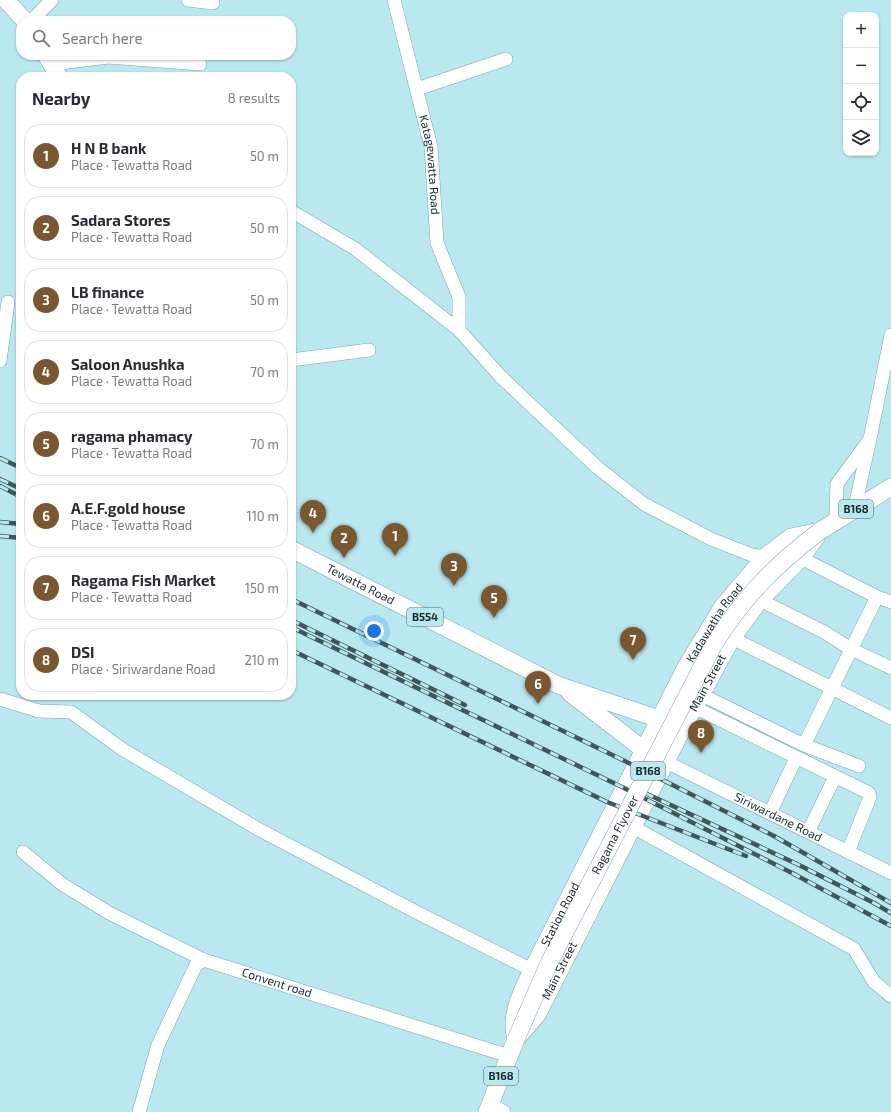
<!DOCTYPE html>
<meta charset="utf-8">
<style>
:root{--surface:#fff;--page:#f7f7f7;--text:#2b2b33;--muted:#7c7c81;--line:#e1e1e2;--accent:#79582f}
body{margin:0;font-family:"Exo 2",sans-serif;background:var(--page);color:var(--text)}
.controls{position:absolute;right:12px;top:12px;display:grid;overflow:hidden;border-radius:8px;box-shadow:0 1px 3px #0004}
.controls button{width:36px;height:36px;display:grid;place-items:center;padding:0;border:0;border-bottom:1px solid var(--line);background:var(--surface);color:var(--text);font:20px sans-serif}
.you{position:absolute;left:374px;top:631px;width:14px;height:14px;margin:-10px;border:3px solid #fff;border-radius:50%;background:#1a73e8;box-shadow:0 0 0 6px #1a73e833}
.badge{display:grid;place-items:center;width:26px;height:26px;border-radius:50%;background:var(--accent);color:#fff;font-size:13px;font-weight:700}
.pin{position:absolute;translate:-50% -33px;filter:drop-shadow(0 1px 2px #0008)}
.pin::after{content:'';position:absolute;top:21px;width:14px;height:12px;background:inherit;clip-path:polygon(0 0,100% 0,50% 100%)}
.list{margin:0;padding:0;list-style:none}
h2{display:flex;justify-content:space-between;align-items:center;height:52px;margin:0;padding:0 16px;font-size:17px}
h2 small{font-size:13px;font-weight:400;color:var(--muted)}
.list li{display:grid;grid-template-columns:26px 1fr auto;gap:12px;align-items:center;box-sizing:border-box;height:64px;margin:0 8px 8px;padding:0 8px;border:1px solid var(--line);border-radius:16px}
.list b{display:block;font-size:15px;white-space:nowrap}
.list p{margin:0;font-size:13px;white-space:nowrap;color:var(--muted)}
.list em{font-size:13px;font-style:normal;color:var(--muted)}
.icon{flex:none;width:22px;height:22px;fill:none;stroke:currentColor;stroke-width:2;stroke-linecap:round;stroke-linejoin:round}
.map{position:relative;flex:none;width:891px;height:1112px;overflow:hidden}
.search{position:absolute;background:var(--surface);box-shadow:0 1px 3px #0004;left:16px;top:16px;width:280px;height:44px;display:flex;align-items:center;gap:10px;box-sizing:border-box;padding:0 14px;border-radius:16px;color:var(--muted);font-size:15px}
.panel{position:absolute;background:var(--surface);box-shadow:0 1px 3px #0004;left:16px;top:72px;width:280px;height:628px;border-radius:16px}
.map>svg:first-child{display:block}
</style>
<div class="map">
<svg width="891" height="1112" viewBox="0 0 891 1112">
<rect width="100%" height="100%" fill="#bae8f0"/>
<!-- green -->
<polygon fill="#8cdeea" points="291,372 295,411 291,411"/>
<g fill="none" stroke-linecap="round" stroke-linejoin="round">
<defs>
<g id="minor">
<polyline points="188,0 213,3"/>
<path id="s1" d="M394,0l37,147 6,96 22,54v33"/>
<polyline points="31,21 52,0"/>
<polyline points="51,64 108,57 200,64"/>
<polyline points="417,89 506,59"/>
<polyline points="291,211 354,248 459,330 501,377 598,468 644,504 711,539 752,555 765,557"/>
<polyline points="291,360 369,350"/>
<polyline points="0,361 8,302"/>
<polyline points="854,511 870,439 891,335"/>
<polyline points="837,520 836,513 837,484 867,443"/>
<polyline points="801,558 877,597 891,602"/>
<polyline points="760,600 824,632 851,649 891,668"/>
<polyline points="732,638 891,718"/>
<polyline points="700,694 804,745 859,766"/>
<polyline points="0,699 39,711 71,712 122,749 258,829 420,914 532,970"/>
<polyline points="694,707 869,793 870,797 848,852"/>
<polyline points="804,745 877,597"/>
<path id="s2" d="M666,762l225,111"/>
<polyline points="770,813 796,758"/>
<polyline points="633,827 854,949 874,982 891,996"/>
<polyline points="808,832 835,777"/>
<polyline points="23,852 62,884 109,913 204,960"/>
<polyline points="490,1104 504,1112"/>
<path id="s3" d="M139,1112l19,-67 38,-80 8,-5 305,96"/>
</g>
<g id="major">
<polyline points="6,0 25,21"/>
<polyline points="46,55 59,77"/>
<path id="s4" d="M291,549l267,136 101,34 11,5"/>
<polyline points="570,693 644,750 653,755"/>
<path id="s5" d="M516,1039c-7,-25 6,-47 16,-69l154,-303 37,-61 42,-49 26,-20 29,-6 71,-44"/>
<path id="s6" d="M487,1112l29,-73 21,-24 145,-285 50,-92 28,-38 41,-42 16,-22"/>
</g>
</defs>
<!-- minor casing -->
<use href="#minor" stroke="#7aa6ad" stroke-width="14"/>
<!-- major casing -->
<use href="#major" stroke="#7aa6ad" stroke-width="18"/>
<!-- minor -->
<use href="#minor" stroke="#fff" stroke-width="13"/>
<!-- major -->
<use href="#major" stroke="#fff" stroke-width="17"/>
<defs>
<g id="rail">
<polyline points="0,458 21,468"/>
<polyline points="0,479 21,489"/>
<polyline points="0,486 21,497"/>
<polyline points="0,522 21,524"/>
<polyline points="0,536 21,538"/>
<polyline points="291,599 635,766 774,836 891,903"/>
<polyline points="291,620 465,705"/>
<polyline points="291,627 624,788 792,873 891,926"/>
<polyline points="291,650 607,802 746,856"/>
<polyline points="645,793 797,864 874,903 891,913"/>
</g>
</defs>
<!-- rail casing -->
<use href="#rail" stroke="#3e575a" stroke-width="4.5"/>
<!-- rail -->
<use href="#rail" stroke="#bae8f0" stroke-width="3" stroke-dasharray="9" stroke-linecap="butt"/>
<defs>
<g id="major-bridge">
<path id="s7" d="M516,1039l34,-78 164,-317c29,-46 62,-80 106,-113"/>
</g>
</defs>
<!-- major-bridge casing -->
<use href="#major-bridge" stroke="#7aa6ad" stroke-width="18" stroke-linecap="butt"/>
<!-- major-bridge -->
<use href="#major-bridge" stroke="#fff" stroke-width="17"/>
</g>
<g text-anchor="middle" stroke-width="3.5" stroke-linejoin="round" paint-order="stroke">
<!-- shield labels -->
<g fill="#bae8f0" stroke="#486266" stroke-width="1">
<rect x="839" y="500" width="34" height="18" rx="3"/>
<rect x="407" y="608" width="36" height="18" rx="3"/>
<rect x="631" y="762" width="34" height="18" rx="3"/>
<rect x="484" y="1067" width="34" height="18" rx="3"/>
</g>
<g font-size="11" font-weight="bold" fill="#17292b">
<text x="856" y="513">B168</text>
<text x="425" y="621">B554</text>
<text x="648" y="775">B168</text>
<text x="501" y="1080">B168</text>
</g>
<!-- street labels -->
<g font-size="12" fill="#17292b" stroke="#bae8f0">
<text dy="4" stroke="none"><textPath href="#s1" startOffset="169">Katagewatta Road</textPath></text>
<text dy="4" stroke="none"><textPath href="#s4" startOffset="78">Tewatta Road</textPath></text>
<text dy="4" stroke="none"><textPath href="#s5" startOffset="465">Kadawatha Road</textPath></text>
<text dy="4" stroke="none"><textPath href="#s6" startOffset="484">Main Street</textPath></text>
<text dy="4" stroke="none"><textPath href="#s2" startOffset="125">Siriwardane Road</textPath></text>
<text dy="4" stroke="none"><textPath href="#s7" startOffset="227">Ragama Flyover</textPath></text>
<text dy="4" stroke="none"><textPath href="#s5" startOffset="135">Station Road</textPath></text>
<text dy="4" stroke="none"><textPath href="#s6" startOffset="160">Main Street</textPath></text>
<text dy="4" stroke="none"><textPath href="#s3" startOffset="244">Convent road</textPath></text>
</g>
</g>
</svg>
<div class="controls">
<button>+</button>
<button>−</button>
<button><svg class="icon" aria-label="locate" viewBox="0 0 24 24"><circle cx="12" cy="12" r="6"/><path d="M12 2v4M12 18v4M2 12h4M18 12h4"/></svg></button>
<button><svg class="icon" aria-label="layers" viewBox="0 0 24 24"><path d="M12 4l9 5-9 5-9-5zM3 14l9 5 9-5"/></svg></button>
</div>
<div class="you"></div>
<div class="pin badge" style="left:395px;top:556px">1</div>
<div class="pin badge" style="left:344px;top:558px">2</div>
<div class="pin badge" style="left:454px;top:586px">3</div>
<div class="pin badge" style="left:313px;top:533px">4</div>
<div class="pin badge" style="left:494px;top:618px">5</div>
<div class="pin badge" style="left:538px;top:704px">6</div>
<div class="pin badge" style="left:633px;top:660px">7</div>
<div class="pin badge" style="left:701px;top:753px">8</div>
<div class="search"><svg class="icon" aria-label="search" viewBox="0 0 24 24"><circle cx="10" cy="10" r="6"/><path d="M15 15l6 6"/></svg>Search here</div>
<section class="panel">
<h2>Nearby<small>8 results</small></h2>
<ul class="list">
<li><span class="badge">1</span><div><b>H N B bank</b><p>Place · Tewatta Road</p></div><em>50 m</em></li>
<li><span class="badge">2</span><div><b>Sadara Stores</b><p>Place · Tewatta Road</p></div><em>50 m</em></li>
<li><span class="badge">3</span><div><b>LB finance</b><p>Place · Tewatta Road</p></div><em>50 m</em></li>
<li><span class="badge">4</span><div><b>Saloon Anushka</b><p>Place · Tewatta Road</p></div><em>70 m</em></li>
<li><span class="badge">5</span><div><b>ragama phamacy</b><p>Place · Tewatta Road</p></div><em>70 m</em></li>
<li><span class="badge">6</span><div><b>A.E.F.gold house</b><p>Place · Tewatta Road</p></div><em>110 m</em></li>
<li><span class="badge">7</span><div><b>Ragama Fish Market</b><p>Place · Tewatta Road</p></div><em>150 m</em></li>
<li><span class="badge">8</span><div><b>DSI</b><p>Place · Siriwardane Road</p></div><em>210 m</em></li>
</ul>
</section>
</div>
